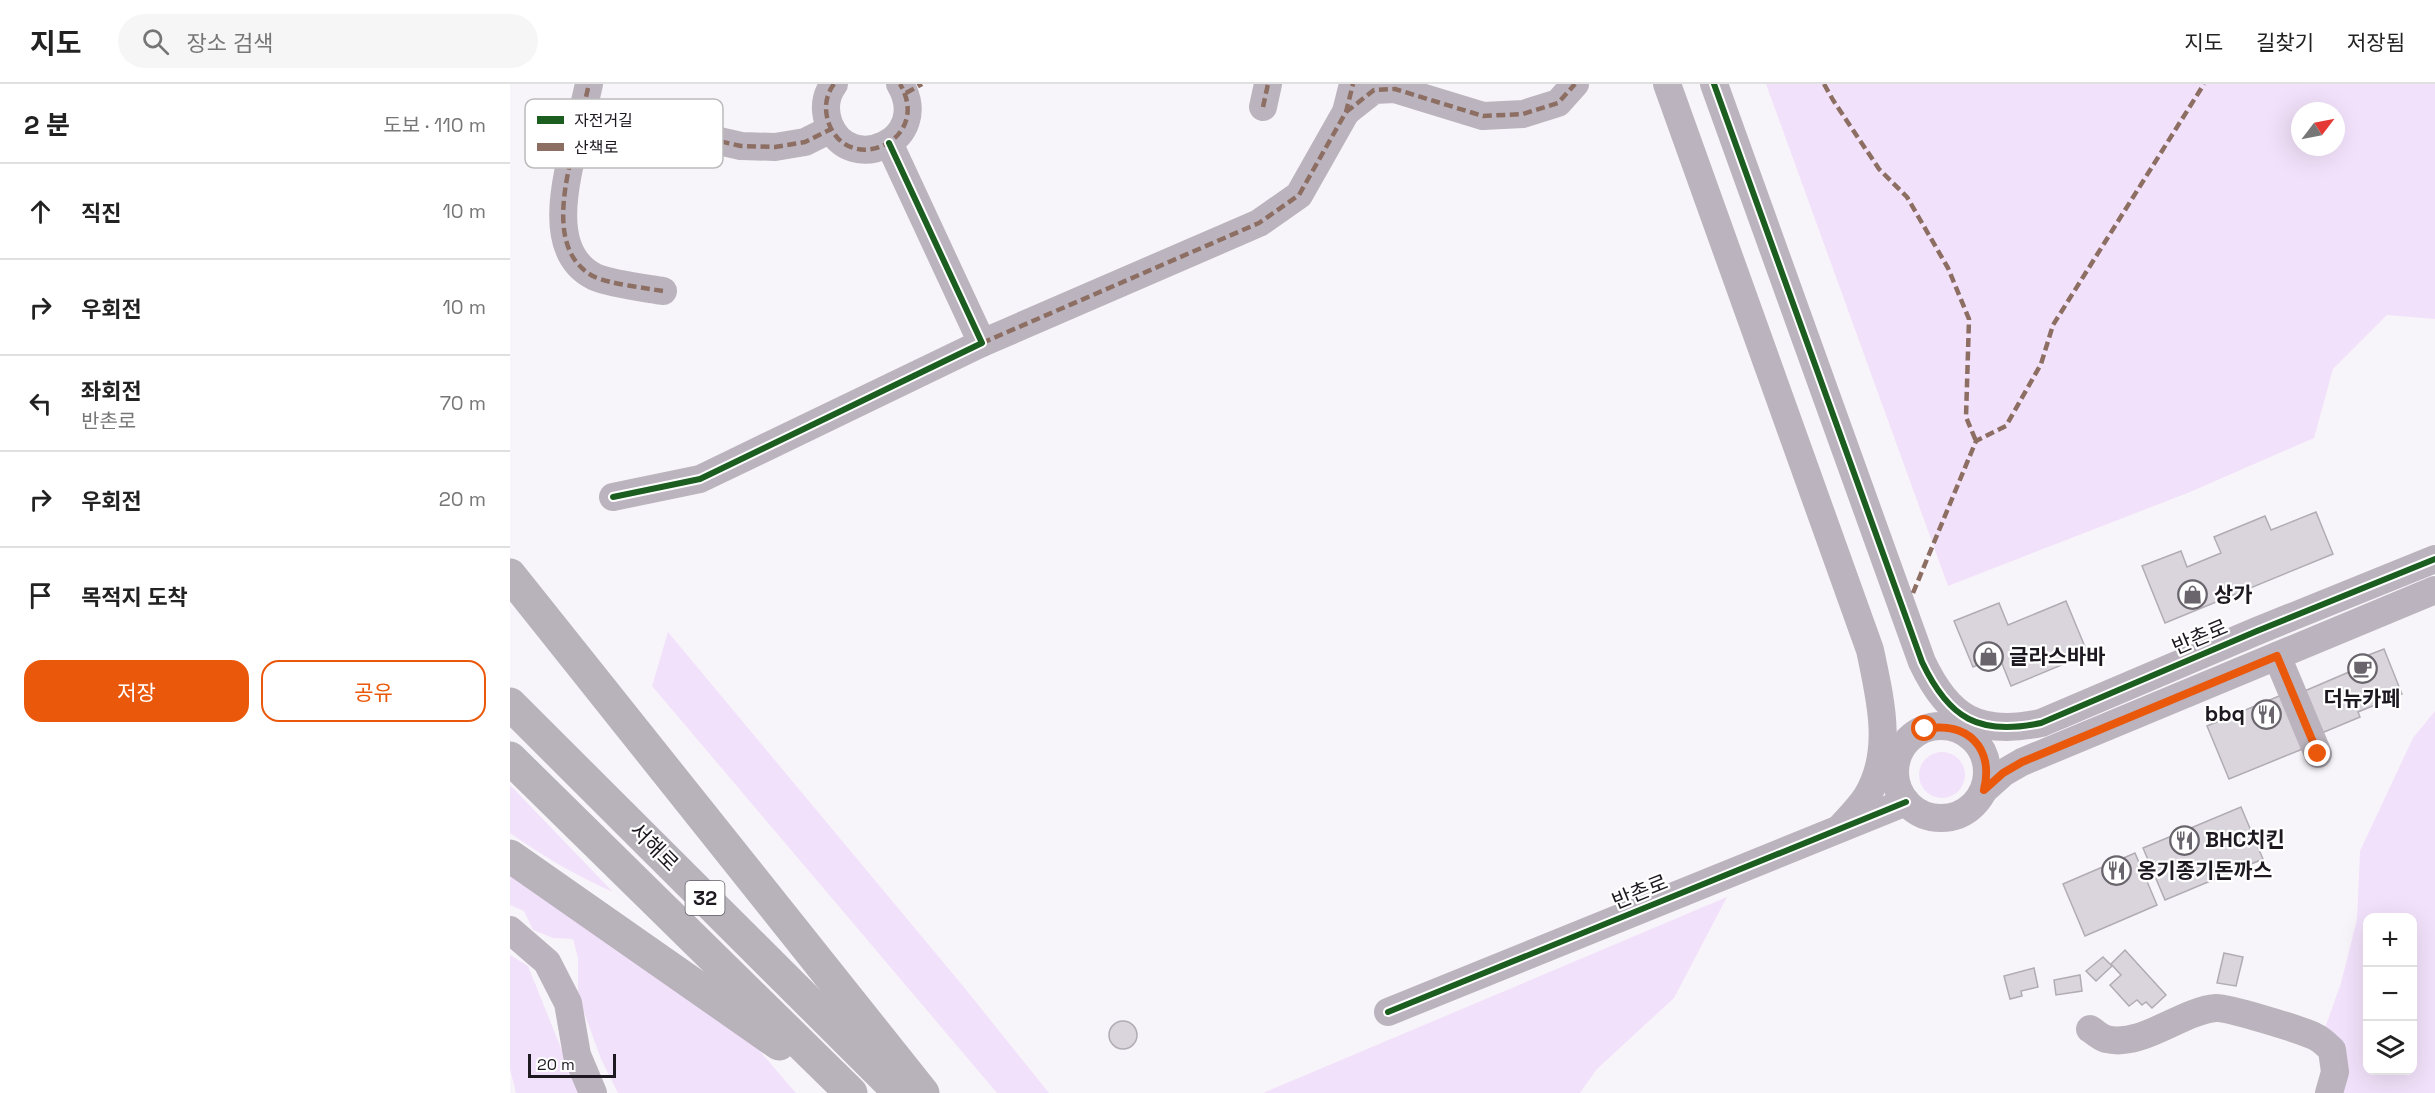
<!DOCTYPE html>
<html lang="ko">
<meta charset="utf-8">
<style>
:root{--surface:#fff;--page:#f6f6f6;--text:#222;--muted:#767676;--line:#e0e0e0;--accent:#ea580c}
body{margin:0;font-family:"Space Grotesk","Noto Sans KR",sans-serif;background:var(--page);color:var(--text)}
.controls{position:absolute;right:18px;bottom:18px;display:grid;overflow:hidden;border-radius:12px;box-shadow:0 6px 24px #0002}
.controls button{width:54px;height:54px;display:grid;place-items:center;padding:0;border:0;border-bottom:2px solid var(--line);background:var(--surface);color:var(--text);font:30px sans-serif}
.compass{position:absolute;left:1781px;top:18px;width:54px;height:54px;border-radius:50%;background:var(--surface);box-shadow:0 6px 24px #0002;rotate:58deg}
.scale{position:absolute;left:18px;bottom:15px;width:88px;box-sizing:border-box;padding-left:6px;border:3px solid #1e1821;border-top:0;font-size:16px;line-height:21px;white-space:nowrap;color:#1e1821;-webkit-text-stroke:4px #fff;paint-order:stroke}
.stop{position:absolute;width:18px;height:18px;margin:-14px;border:4px solid #ea580c;border-radius:50%;background:#fff}
.stop.end{background:#ea580c;border-color:#fff;box-shadow:0 2px 6px #0008}
.list{margin:0;padding:0;list-style:none}
h2{display:flex;justify-content:space-between;align-items:center;height:78px;margin:0;padding:0 24px;font-size:26px}
h2 small{font-size:20px;font-weight:400;color:var(--muted)}
.list li{display:grid;grid-template-columns:39px 1fr auto;gap:18px;align-items:center;box-sizing:border-box;height:96px;padding:0 24px;border-top:2px solid var(--line)}
.list b{display:block;font-size:22px;white-space:nowrap}
.list p{margin:0;font-size:20px;white-space:nowrap;color:var(--muted)}
.list em{font-size:20px;font-style:normal;color:var(--muted)}
.actions{display:flex;gap:12px;padding:18px 24px}
.actions a{flex:1;padding:14px 0;border:2px solid var(--accent);border-radius:18px;text-align:center;font-size:21px;color:var(--accent)}
.actions .main{background:var(--accent);color:#fff}
.icon{flex:none;width:33px;height:33px;fill:none;stroke:currentColor;stroke-width:2;stroke-linecap:round;stroke-linejoin:round}
.map{position:relative;flex:none;width:1925px;height:1009px;overflow:hidden}
header{display:flex;align-items:center;gap:36px;box-sizing:border-box;height:84px;padding:0 30px;background:var(--surface);border-bottom:2px solid var(--line)}
header strong{font-size:28px}
nav{display:flex;gap:33px;margin-inline-start:auto;font-size:21px}
.search{width:420px;height:54px;background:var(--page);display:flex;align-items:center;gap:15px;box-sizing:border-box;padding:0 21px;border-radius:33px;color:var(--muted);font-size:22px}
main{display:flex}
aside{flex:1;background:var(--surface)}
.map>svg:first-child{display:block}
</style>
<header>
<strong>지도</strong>
<div class="search"><svg class="icon" aria-label="search" viewBox="0 0 24 24"><circle cx="10" cy="10" r="6"/><path d="M15 15l6 6"/></svg>장소 검색</div>
<nav><a>지도</a><a>길찾기</a><a>저장됨</a></nav>
</header>
<main>
<aside>
<h2>2 분<small>도보 · 110 m</small></h2>
<ul class="list">
<li><svg class="icon" aria-label="ahead" viewBox="0 0 24 24"><path d="M12 20V5M6 11l6-6 6 6"/></svg><div><b>직진</b></div><em>10 m</em></li>
<li><svg class="icon" aria-label="right" viewBox="0 0 24 24"><path d="M7 20v-9h11M14 6l5 5-5 5"/></svg><div><b>우회전</b></div><em>10 m</em></li>
<li><svg class="icon" aria-label="left" viewBox="0 0 24 24"><path d="M17 20v-9H6M10 6l-5 5 5 5"/></svg><div><b>좌회전</b><p>반촌로</p></div><em>70 m</em></li>
<li><svg class="icon" aria-label="right" viewBox="0 0 24 24"><path d="M7 20v-9h11M14 6l5 5-5 5"/></svg><div><b>우회전</b></div><em>20 m</em></li>
<li><svg class="icon" aria-label="arrive" viewBox="0 0 24 24"><path d="M6 21V4h12l-3 4 3 4H6"/></svg><div><b>목적지 도착</b></div></li>
</ul>
<div class="actions"><a class="main">저장</a><a>공유</a></div>
</aside>
<div class="map">
<svg width="1925" height="1009" viewBox="0 0 1925 1009">
<rect width="100%" height="100%" fill="#f8f5fa"/>
<!-- green -->
<g fill="#f2e1fa" fill-rule="evenodd">
<path d="M1256,0h669v235l-48,-4 -54,54 -19,69 -124,54 -242,94zM1790,27h36v36h-36z"/>
<polygon points="158,548 453,902 539,1009 487,1009 142,602"/>
<path d="M1925,627v382h-106l-5,-62 17,-48 16,-64 3,-68 53,-113zM1858,834h44v152h-44z"/>
<circle cx="1432" cy="691" r="23"/>
<path d="M0,701l103,107c-37,-16 -70,-36 -103,-59z"/>
<polygon points="0,784 248,965 286,1009 108,1009 91,975 68,912 68,874 63,855 43,854 23,846 14,827 0,821"/>
<polygon points="1217,813 1164,914 1087,985 1070,1009 753,1009"/>
<polygon points="0,871 18,882 65,999 72,1009 6,1009 0,985"/>
</g>
<!-- building -->
<g fill="#dad5dc" stroke="#b1acb4" stroke-width="1.5">
<polygon points="1806,428 1823,470 1655,539 1632,482 1671,467 1677,483 1711,469 1704,453 1755,432 1761,446"/>
<polygon points="1556,517 1578,570 1501,602 1489,572 1463,583 1444,537 1489,519 1498,541"/>
<polygon points="1874,565 1892,610 1848,628 1850,633 1807,651 1790,609 1846,585 1843,577"/>
<polygon points="1774,610 1795,664 1719,695 1697,642"/>
<polygon points="1731,723 1753,775 1655,816 1633,764"/>
<polygon points="1625,769 1647,821 1575,852 1553,800"/>
<polygon points="1615,866 1656,911 1642,924 1636,918 1632,921 1627,916 1619,922 1600,901 1611,891 1601,880"/>
<polygon points="1714,869 1733,873 1726,902 1707,899"/>
<polygon points="1593,873 1602,882 1586,897 1576,887"/>
<polygon points="1524,884 1528,903 1511,907 1512,912 1500,915 1494,892"/>
<polygon points="1570,891 1572,907 1546,911 1544,896"/>
<circle cx="613" cy="951" r="14"/>
</g>
<g fill="none" stroke-linecap="round" stroke-linejoin="round">
<!-- minor -->
<g stroke="#bbb4be" stroke-width="28">
<path d="M324,0c-9,12 -10,26 -5,40 21,53 104,16 71,-40"/>
<path d="M1157,0l203,566c10,48 24,101 -3,146 -7,11 -18,22 -27,32"/>
<path d="M1204,0l208,578c27,57 57,74 119,61l216,-92 178,-72"/>
<polyline points="753,23 758,0"/>
<polyline points="73,26 79,0"/>
<polyline points="836,28 864,6 885,5 973,32 1013,30 1048,19 1065,0"/>
<path d="M153,207c-18,-3 -52,-7 -68,-14 -57,-28 -22,-120 -12,-167l158,36 34,1 30,-5 26,-13"/>
<polyline points="472,259 749,139 789,111 836,28 843,0"/>
<polyline points="103,413 190,395 472,259 379,59"/>
<polyline points="1767,572 1808,670"/>
<circle cx="1431" cy="688" r="46"/>
<polyline points="1474,706 1493,689 1512,678 1925,506"/>
<polyline points="0,846 37,878 58,919 67,971 83,1009"/>
<polyline points="878,928 1396,718"/>
<path d="M1580,945c5,3 10,8 16,10 36,9 75,-28 110,-31 11,-1 85,22 98,28 7,3 13,9 18,14l3,22 -6,21"/>
</g>
<!-- highway -->
<g stroke="#b8b2bb" stroke-width="33">
<polyline points="0,491 413,1009"/>
<polyline points="0,620 389,1008"/>
<polyline points="0,674 341,1009"/>
<polyline points="0,772 269,960"/>
</g>
<!-- quiet -->
<g stroke="#8d6e63" stroke-width="4.5" stroke-dasharray="9 4.5" stroke-linecap="butt">
<path d="M324,0c-9,12 -10,26 -5,40 21,53 104,16 71,-40"/>
<polyline points="1314,0 1323,16 1369,85 1397,113 1438,184 1459,235 1456,333 1466,357"/>
<polyline points="396,9 412,0"/>
<polyline points="753,23 758,0"/>
<polyline points="73,26 79,0"/>
<polyline points="836,28 864,6 885,5 973,32 1013,30 1048,19 1065,0"/>
<path d="M153,207c-18,-3 -52,-7 -68,-14 -57,-28 -22,-120 -12,-167l158,36 34,1 30,-5 26,-13"/>
<polyline points="472,259 749,139 789,111 836,28 843,0"/>
<polyline points="1403,509 1466,357 1496,342 1531,280 1543,241 1694,0"/>
</g>
<defs>
<g id="cycleway">
<path d="M1204,0l208,578c27,57 57,74 119,61l216,-92 178,-72"/>
<polyline points="103,413 190,395 472,259 379,59"/>
<polyline points="878,928 1396,718"/>
</g>
</defs>
<!-- cycleway casing -->
<use href="#cycleway" stroke="#fff" stroke-width="10"/>
<!-- cycleway -->
<use href="#cycleway" stroke="#1b5e20" stroke-width="6"/>
</g>
<g fill="none" stroke-linecap="round" stroke-linejoin="round">
<!-- route -->
<path stroke="#ea580c" stroke-width="8" d="M1415,645c43,-8 69,19 59,61l19,-17 19,-11 255,-106 41,98"/>
</g>
<!-- icons -->
<defs>
<symbol id="shop-ring" viewBox="-11 -11 22 22"><circle r="9.5" fill="#fff" stroke="#6a656d" stroke-width="1.5"/><path d="M-5-2.5h2.3a2.7 3.5 0 0 1 5.4 0H5L5.5 6h-11ZM-1.5-2.5h3a1.5 2.3 0 0 0-3 0Z" fill="#6a656d"/></symbol>
<symbol id="cafe-ring" viewBox="-11 -11 22 22"><circle r="9.5" fill="#fff" stroke="#6a656d" stroke-width="1.5"/><path d="M-5.5-4.5H6V0H3Q3 3.5 0 3.5H-2.5Q-5.5 3.5-5.5 0ZM3-3.2v2h1.7v-2ZM-6 4.5H4V6H-6Z" fill="#6a656d"/></symbol>
<symbol id="restaurant-ring" viewBox="-11 -11 22 22"><circle r="9.5" fill="#fff" stroke="#6a656d" stroke-width="1.5"/><path d="M-5-6h1v4h1v-4h1v4h1v-4h1v5L-1.5 .5V6h-2V.5L-5-1ZM5-6V6H3V1.5H1.5Q1.5-4 5-6Z" fill="#6a656d"/></symbol>
</defs>
<g fill-rule="evenodd">
<use href="#shop-ring" x="1666" y="494" width="33" height="33"/>
<use href="#shop-ring" x="1462" y="556" width="33" height="33"/>
<use href="#cafe-ring" x="1836" y="568" width="33" height="33"/>
<use href="#restaurant-ring" x="1740" y="614" width="33" height="33"/>
<use href="#restaurant-ring" x="1658" y="740" width="33" height="33"/>
<use href="#restaurant-ring" x="1590" y="770" width="33" height="33"/>
</g>
<g text-anchor="middle" stroke-width="4.5" stroke-linejoin="round" paint-order="stroke">
<!-- shield labels -->
<rect fill="#fff" stroke="#625d64" stroke-width="1.5" x="175.5" y="797" width="39" height="34" rx="4.5"/>
<g font-size="20" font-weight="bold" fill="#1e1821">
<text x="195" y="821">32</text>
</g>
<!-- poi labels -->
<g font-size="21" font-weight="bold" fill="#1e1821" stroke="#fff" text-anchor="start">
<text x="1704" y="518">상가</text>
<text x="1499" y="580">글라스바바</text>
<text x="1852" y="622" text-anchor="middle">더뉴카페</text>
<text x="1735" y="637" text-anchor="end">bbq</text>
<text x="1695" y="763">BHC치킨</text>
<text x="1627" y="794">옹기종기돈까스</text>
</g>
<!-- street labels -->
<g font-size="21" fill="#1e1821" stroke="#fff">
<text transform="translate(1690 553) rotate(-23)" y="7">반촌로</text>
<text transform="translate(144 763) rotate(45)" y="7">서해로</text>
<text transform="translate(1130 808) rotate(-22)" y="7">반촌로</text>
</g>
</g>
<!-- legend -->
<rect x="15" y="15" width="198" height="69" rx="9" fill="#fff" stroke="#bcbabc" stroke-width="1.5"/>
<rect x="27" y="32" width="27" height="8" fill="#1b5e20"/>
<rect x="27" y="59" width="27" height="8" fill="#8d6e63"/>
<g font-size="16" fill="#1e1821">
<text x="64" y="42">자전거길</text>
<text x="64" y="69">산책로</text>
</g>
</svg>
<div class="controls">
<button>+</button>
<button>−</button>
<button><svg class="icon" aria-label="layers" viewBox="0 0 24 24"><path d="M12 4l9 5-9 5-9-5zM3 14l9 5 9-5"/></svg></button>
</div>
<svg class="compass" viewBox="-18 -18 36 36"><path d="M0-13l5 13h-10z" fill="#e53935"/><path d="M0 13l5-13h-10z" fill="#767676"/></svg>
<div class="scale">20 m</div>
<div class="stop" style="left:1415px;top:645px"></div>
<div class="stop end" style="left:1808px;top:670px"></div>
</div>
</main>
